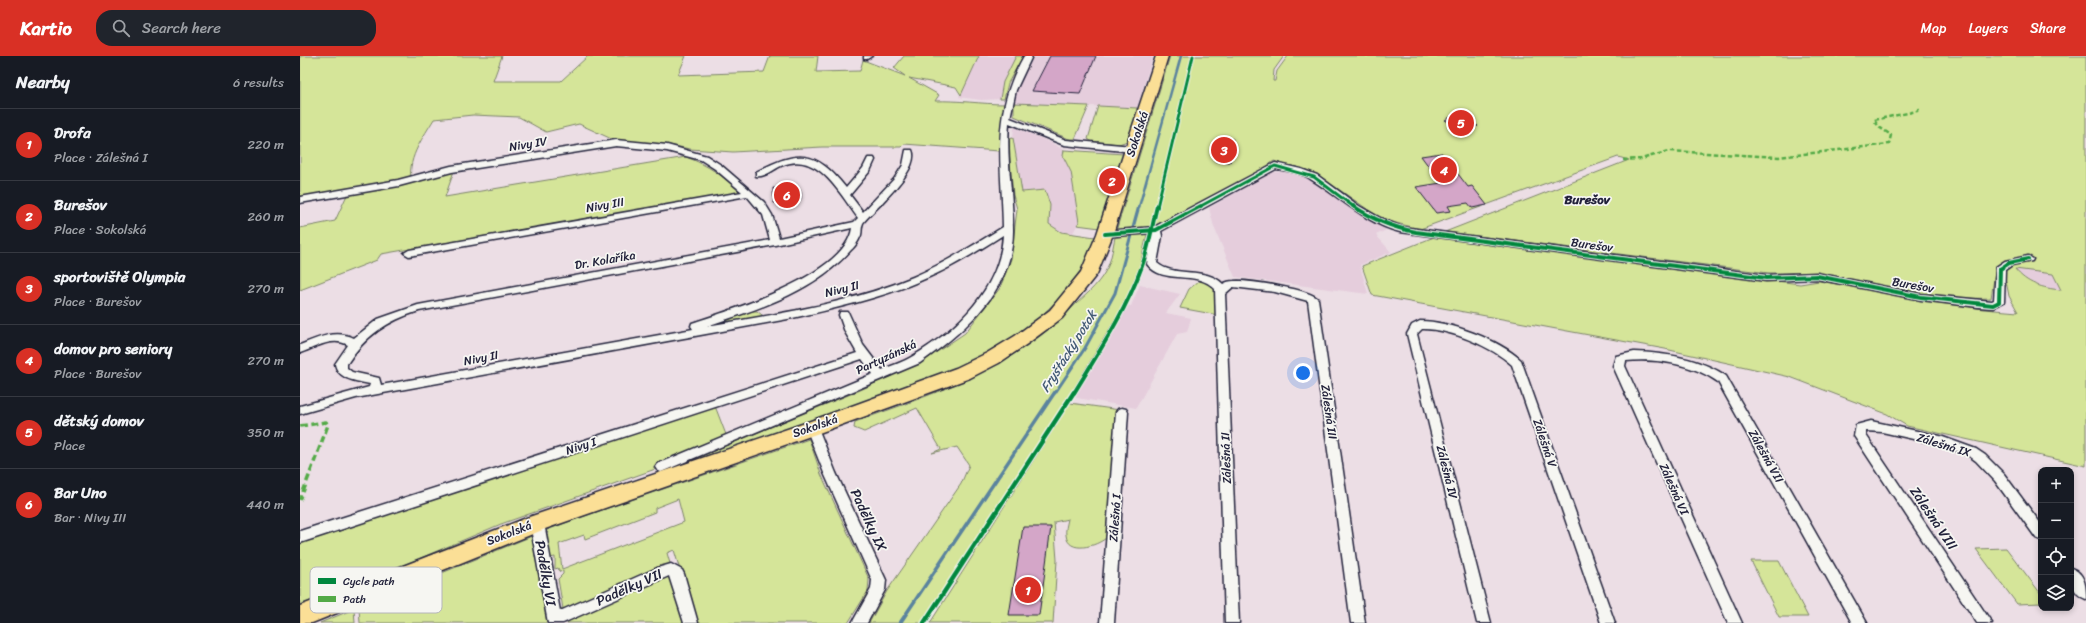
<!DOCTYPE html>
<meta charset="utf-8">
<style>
:root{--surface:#171b24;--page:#20242c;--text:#f1f3f6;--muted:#9ea1a6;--line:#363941;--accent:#d93025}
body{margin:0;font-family:Sriracha,sans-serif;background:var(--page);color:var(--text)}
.controls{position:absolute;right:12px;bottom:12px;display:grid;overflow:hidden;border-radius:8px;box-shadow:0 2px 6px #0003}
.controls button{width:36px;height:36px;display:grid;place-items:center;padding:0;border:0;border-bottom:1px solid var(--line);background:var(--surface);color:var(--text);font:20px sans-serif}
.you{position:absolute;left:1003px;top:317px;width:14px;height:14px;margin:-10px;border:3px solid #fff;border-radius:50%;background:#1a73e8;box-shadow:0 0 0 6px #1a73e833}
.badge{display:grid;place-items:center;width:26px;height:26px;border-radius:50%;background:var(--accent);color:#fff;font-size:13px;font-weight:700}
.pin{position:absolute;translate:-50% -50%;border:2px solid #fff;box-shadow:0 1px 4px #0006}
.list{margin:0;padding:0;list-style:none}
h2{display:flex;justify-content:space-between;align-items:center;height:52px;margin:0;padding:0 16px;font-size:17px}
h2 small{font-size:13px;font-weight:400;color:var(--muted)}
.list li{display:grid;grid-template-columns:26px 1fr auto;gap:12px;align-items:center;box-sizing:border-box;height:72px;padding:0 16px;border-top:1px solid var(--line)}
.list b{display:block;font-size:15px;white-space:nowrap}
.list p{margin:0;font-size:13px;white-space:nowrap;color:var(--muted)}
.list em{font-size:13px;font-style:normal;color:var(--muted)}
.icon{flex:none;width:22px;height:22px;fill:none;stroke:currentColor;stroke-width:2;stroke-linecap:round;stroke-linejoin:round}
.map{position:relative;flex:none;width:1786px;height:567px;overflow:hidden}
header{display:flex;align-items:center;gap:24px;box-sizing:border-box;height:56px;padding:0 20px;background:var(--accent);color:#fff}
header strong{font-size:19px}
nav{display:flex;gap:22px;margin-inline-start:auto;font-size:14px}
.search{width:280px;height:36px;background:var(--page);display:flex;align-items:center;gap:10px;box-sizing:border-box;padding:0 14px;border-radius:16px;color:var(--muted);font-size:15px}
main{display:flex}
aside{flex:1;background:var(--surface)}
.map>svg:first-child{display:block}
</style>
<header>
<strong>Kartio</strong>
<div class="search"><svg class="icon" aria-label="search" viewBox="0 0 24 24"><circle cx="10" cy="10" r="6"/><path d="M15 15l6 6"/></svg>Search here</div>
<nav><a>Map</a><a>Layers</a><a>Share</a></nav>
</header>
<main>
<aside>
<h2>Nearby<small>6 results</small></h2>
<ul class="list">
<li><span class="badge">1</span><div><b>Drofa</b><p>Place · Zálešná I</p></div><em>220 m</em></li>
<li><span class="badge">2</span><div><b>Burešov</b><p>Place · Sokolská</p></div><em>260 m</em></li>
<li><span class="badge">3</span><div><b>sportoviště Olympia</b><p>Place · Burešov</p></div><em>270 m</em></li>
<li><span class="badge">4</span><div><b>domov pro seniory</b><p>Place · Burešov</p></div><em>270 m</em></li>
<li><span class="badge">5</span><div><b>dětský domov</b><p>Place</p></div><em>350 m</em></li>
<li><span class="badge">6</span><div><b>Bar Uno</b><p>Bar · Nivy III</p></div><em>440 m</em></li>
</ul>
</aside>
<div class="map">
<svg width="1786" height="567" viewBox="0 0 1786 567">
<rect width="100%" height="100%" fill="#ecdee5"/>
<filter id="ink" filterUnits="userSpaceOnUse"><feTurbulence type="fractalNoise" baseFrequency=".025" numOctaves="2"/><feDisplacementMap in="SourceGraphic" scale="8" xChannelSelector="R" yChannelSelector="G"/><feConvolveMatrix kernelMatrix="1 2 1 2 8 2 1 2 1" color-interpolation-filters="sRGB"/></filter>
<g filter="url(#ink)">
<!-- built -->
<g fill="#e5cddc">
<polygon points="679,0 716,0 700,43 681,44 659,41"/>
<polygon points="734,0 853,0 837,52 714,47 715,34"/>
<polygon points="714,71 750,86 764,94 763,100 771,116 779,166 773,177 761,176 749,168 750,149 735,134 722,136 713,82"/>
<polygon points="971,116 990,116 1012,123 1060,156 1090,172 1076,179 1091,196 1060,209 1068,238 935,221 914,171 909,152"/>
<polygon points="1715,213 1753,218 1761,234 1738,230 1723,223"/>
<polygon points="840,229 880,238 866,257 891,262 887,276 877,278 836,352 771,341 824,249 831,250"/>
</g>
<!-- green -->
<g fill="#d5e599" stroke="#7c846a" fill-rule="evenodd">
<path d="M0,0h202l-9,25h68l27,-25h98l-8,19 86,-3 6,-16h48l-2,16 44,-1 3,-11 42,16 -11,-8 10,-12h75l-18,39 -5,-8 -47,-9 30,17 -4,6c23,-1 46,3 70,3l-6,47 -95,-7 -3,3h-79l-89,5 -43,-3 -26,-5 -48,-3 -37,-17 -33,8 -27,-15 -46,-2 -39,4c-10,17 -26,38 -23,59l-111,20z"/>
<polygon points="716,0 723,0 708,27 704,43 700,43 703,26"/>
<path d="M870,0h114l-10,14 -1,11h2l2,-10 11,-15h798v410l-179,-40 -20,-12 -97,-37 -125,-28 -293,-54 -10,-29 72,-29 366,47 19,-3 164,28 35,3 -9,-16 -3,-15 -11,-9 -4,26c-58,3 -117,-15 -173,-24 -16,-2 -33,-1 -49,-1l-324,-41 184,-72 -11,-3 -198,72 -32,-8 -18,-10 -49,-34 -47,-16 -24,17 -102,51 -32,2zM1715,213l38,5 8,16c-19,-2 -34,-6 -46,-21z"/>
<polygon points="714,47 789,50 775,83 769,83 714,60"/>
<polygon points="798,50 837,52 830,84 819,88 791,85 788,83"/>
<polygon points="713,82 722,136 745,134 750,149 749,168 761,176 795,181 783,211 760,242 728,272 691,298 645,317 395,406 393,403 558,335 622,306 665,277 700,232 711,203 717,153 713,139 708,83"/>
<polygon points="764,94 824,98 800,172 777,169 779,166 771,116 763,100"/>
<path d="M386,101c22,8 37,19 55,35l-360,62 -4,6 -77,30v-62l35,-7 12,-26 41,-7 66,-17 -9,26z"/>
<path d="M847,178l-7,31 -13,33 -11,20 -53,89 -111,168 -29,48h-54l18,-32 74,-107 8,-19 -12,-18 -25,6 9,-4 -24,-41 -53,24 -10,-4 1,-6c83,-30 159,-53 222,-119 12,-11 24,-21 31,-37 4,-9 5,-20 7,-29z"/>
<polygon points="899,225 912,227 918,234 918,259 880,252 889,233"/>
<polygon points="451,255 457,255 462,259 460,261 414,269"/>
<path d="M770,347l50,7 -14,128c-9,8 -38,17 -40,-3 -1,-4 1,-11 2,-16l-14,3 3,38 -4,63h-123z"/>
<polygon points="415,350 428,384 361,411 201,468 0,553 0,485"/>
<path d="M509,383l12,35 48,105 -1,12 -20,32h-152l-22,-73 -7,3 20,70h-129l-2,-17 7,3 -5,-30 5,-5v-3l-3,1 -2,-4 -3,1v-12l-5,1 -4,-21 3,-5 -7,2v-2l28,-11zM378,443l6,23 -122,47 -3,-25 25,-9 1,4 70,-27v-4z"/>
<polygon points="232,480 247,567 60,567 59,551"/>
<polygon points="1706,492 1741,538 1741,547 1717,548 1676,493"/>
<polygon points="1451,505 1479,505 1508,561 1479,561"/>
<polygon points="54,553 55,567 20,567"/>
</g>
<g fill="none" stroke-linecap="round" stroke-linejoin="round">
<!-- stream-far2 -->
<polyline stroke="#5a839e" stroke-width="2.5" points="839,151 881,0"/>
<!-- stream-far1 -->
<polyline stroke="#5a839e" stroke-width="3" points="755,337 785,292 815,237 839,150"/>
<!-- stream -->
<polyline stroke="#5a839e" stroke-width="3.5" points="600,567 755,336"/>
</g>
<!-- building -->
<g fill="#d4a6c8" stroke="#22223b">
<polygon points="750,0 796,0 780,38 732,35"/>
<polygon points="1156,58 1178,70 1164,75 1145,64"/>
<polygon points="919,82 933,83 930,106 915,105"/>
<polygon points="1142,97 1168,131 1172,130 1187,149 1172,152 1168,147 1148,150 1151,155 1136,157 1116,131 1141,127 1121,100"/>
<polygon points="473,132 501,135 501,143 474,147"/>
<polygon points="723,471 751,471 739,559 709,559"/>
</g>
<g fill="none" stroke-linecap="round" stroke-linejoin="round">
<defs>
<g id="street">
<polygon points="564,0 572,0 567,3 564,3"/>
<path d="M724,0h8l-16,34 -6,28 56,22 67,6 4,3 -4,3 -69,-7 -55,-22c-3,36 4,71 4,106 1,61 -48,102 -93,134l-259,109 -4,-2 -2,-3 2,-3 216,-90 -11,-15 -562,184v-12l557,-178 -12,-21 -6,-17 1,-3h8l15,33 19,25c10,-5 22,-8 31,-14 44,-26 87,-67 90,-121 -27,17 -53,34 -83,46 -42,18 -87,28 -132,38l-432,79 -56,16v-8l69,-19 1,-3c-13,-3 -32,-4 -35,-20l13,-19c-16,-9 -33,3 -48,8v-8c17,-7 36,-16 54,-7l24,-19 40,-14 352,-65 -7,-25 -16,-19 -338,60 -5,-3 5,-3 333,-58 -27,-23 -14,-9 -34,-9 -51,-5 -164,26 -53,14 -99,17v-6l98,-17 53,-14 165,-26 51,5 40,11 14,9 43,37 8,13 7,23 75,-16 4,-4c-18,-24 -41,-69 -77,-52 -7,3 -17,12 -25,10v-4c42,-22 59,-23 90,16l17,-20 5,-10h6l1,2 -5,11 -20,24 13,17 31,-33 9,-14 3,-15h6c7,16 -20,42 -30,53 -6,7 -14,13 -19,20 -2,4 -1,8 -2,12 -2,5 -6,12 -10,15 -37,42 -93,59 -144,76 69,-12 141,-22 206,-49 32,-14 61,-32 90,-50 -1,-64 -13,-112 21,-171zM552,172c-6,47 -121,82 -160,95l-1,3 2,3 -312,56 -2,-7 -27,-6 -5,-4v-4c18,-28 40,-43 72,-53l356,-66z"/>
<path d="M975,107l26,6 16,6 42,31 21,12 22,9 364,48 51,-2 104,21 71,7 2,-1 2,-33 9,-6 23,-5 5,3 -1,2 -20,4 -7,5 -1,32 -11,6 -15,-1 -57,-7 -104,-21 -51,2 -366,-49c-35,-9 -59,-34 -88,-52 -10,-7 -24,-9 -36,-11l-115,62 1,5 -5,27c17,15 49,3 66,21 3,-2 7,-3 11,-3 14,-1 77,8 84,18l47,324h-14l-43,-322 -33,-9 -42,-5 -8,7 14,329h-14l-10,-334c-18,-20 -52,-3 -68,-25l5,-31 -47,4 -5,-3 5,-3 49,-4z"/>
<path d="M1120,265c30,0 79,19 101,39l94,263h-14l-89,-258c-19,-18 -64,-37 -90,-36l-5,5 74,289h-14l-70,-289 5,-9z"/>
<path d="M1334,296c31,1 66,6 92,24l141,247h-15l-134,-241c-25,-18 -62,-24 -92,-21l-1,5 117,257h-14l-115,-257 3,-10z"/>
<polygon points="822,352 826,353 828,356 814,567 800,567 816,356 818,353"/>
<polygon points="1571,365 1640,380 1676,393 1685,399 1704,418 1741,468 1741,484 1736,482 1695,425 1676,405 1668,399 1640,389 1582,376 1566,375 1566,379 1692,567 1677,567 1556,383 1554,380 1556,369"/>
<polygon points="512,367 516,369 518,372 536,417 586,524 585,534 567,567 552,567 571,533 572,524 524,417 506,372 508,369"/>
<polygon points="237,462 242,463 244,467 260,555 357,512 371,508 382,514 384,518 398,567 384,567 369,520 263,567 248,567 230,467 232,463"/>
<path d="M1771,512c14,5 15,18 15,31 -14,-5 -15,-18 -15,-31z"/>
</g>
<polygon id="primary" points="856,0 868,0 813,178 797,218 762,262 727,288 699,307 670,322 519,377 245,473 12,567 0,567 0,550 229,461 505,367 656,312 687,297 715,280 750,254 781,216 797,178"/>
</defs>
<!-- street casing -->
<use href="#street" stroke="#22223b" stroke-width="3"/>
<!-- primary casing -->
<use href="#primary" stroke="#22223b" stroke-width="3"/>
<!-- street -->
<use href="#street" fill="#f6f6f2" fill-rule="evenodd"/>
<!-- primary -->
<use href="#primary" fill="#fbdf96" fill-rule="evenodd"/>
<!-- quiet-far1 -->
<polyline stroke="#53aa46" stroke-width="2.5" stroke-dasharray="4.5 2.5" stroke-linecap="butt" points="1323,104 1341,103 1369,95 1479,101 1589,88 1591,79 1579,71 1574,64 1617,55 1620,52"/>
<!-- quiet -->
<polyline stroke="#53aa46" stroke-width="3.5" stroke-dasharray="7 3.5" stroke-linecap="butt" points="0,370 26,366 28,369 0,444"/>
<defs>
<g id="cycleway-far2">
<polyline points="857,151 893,0"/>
<polyline points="899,151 975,110 1014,121 1054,151"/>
</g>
<g id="cycleway-far1">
<path d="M1053,150c19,13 41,22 63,26l350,46 51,-2 104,21 72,8 6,-3 1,-33 9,-6 19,-4"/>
<polyline points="805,178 856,174 901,150"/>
<path d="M774,337c25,-41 52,-82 68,-127 7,-19 10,-40 15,-60"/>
</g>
<polyline id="cycleway" points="624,567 774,336"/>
</defs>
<!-- cycleway-far2 casing -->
<use href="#cycleway-far2" stroke="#f6f6f2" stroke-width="5"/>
<!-- cycleway-far1 casing -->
<use href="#cycleway-far1" stroke="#f6f6f2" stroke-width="6"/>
<!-- cycleway casing -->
<use href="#cycleway" stroke="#f6f6f2" stroke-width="7"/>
<!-- cycleway-far2 -->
<use href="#cycleway-far2" stroke="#00873e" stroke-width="3"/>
<!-- cycleway-far1 -->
<use href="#cycleway-far1" stroke="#00873e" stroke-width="4"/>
<!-- cycleway -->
<use href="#cycleway" stroke="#00873e" stroke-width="4.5"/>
</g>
</g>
<g text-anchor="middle" stroke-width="3.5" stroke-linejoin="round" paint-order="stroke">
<!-- street labels -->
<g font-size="12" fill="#22223b" stroke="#f6f6f2">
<text transform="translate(837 78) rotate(-72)" y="4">Sokolská</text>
<text transform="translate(228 88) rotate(-9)" y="4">Nivy IV</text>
<text transform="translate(305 149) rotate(-10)" y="4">Nivy III</text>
<text transform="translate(1292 189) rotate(8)" y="4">Burešov</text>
<text transform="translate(305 204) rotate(-10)" y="4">Dr. Kolaříka</text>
<text transform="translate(1613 229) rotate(10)" y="4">Burešov</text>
<text transform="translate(542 233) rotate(-14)" y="4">Nivy II</text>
<text transform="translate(586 301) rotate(-25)" y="4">Partyzánská</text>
<text transform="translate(181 302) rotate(-11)" y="4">Nivy II</text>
<text transform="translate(1029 356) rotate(82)" y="4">Zálešná III</text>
<text transform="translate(515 370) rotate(-19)" y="4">Sokolská</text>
<text transform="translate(1245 387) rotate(71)" y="4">Zálešná V</text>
<text transform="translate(1644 389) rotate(17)" y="4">Zálešná IX</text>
<text transform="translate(281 390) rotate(-18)" y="4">Nivy I</text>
<text transform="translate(1466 400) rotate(61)" y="4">Zálešná VII</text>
<text transform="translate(926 402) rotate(-92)" y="4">Zálešná II</text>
<text transform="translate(1147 416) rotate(76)" y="4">Zálešná IV</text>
<text transform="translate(1374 433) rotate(66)" y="4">Zálešná VI</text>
<text transform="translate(815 462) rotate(-86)" y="4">Zálešná I</text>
<text transform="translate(209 477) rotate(-21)" y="4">Sokolská</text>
</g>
<!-- neighbourhood labels -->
<g font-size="13" font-weight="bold" fill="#22223b" stroke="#f6f6f2">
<text x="1287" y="148">Burešov</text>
</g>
<!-- water labels -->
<g font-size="13" font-style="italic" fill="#435a75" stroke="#f6f6f2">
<text transform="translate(768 295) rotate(-58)" y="5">Fryštácký potok</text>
</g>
<!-- near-street labels -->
<g font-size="14" fill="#22223b" stroke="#f6f6f2">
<text transform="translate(1634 462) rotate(56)" y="5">Zálešná VIII</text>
<text transform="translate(569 464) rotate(65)" y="5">Padělky IX</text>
<text transform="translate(246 517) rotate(80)" y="5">Padělky VI</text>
<text transform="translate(329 531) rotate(-24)" y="5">Padělky VII</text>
</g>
</g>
<!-- legend -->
<rect x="10" y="511" width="132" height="46" rx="6" fill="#f6f6f2" stroke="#b6b6bb" stroke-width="1"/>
<rect x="18" y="522" width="18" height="6" fill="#00873e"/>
<rect x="18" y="540" width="18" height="6" fill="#53aa46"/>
<g font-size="11" fill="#22223b">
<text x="43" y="529">Cycle path</text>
<text x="43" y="547">Path</text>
</g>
</svg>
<div class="controls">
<button>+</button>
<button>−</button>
<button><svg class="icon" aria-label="locate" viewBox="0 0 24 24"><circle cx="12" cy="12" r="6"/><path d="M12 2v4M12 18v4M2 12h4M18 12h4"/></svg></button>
<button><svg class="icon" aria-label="layers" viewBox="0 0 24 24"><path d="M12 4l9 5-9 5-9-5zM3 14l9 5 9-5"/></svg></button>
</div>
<div class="you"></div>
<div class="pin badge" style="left:728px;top:534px">1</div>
<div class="pin badge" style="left:812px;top:125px">2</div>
<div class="pin badge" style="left:924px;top:94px">3</div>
<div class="pin badge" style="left:1144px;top:114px">4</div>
<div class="pin badge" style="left:1161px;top:67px">5</div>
<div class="pin badge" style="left:487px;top:139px">6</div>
</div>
</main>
